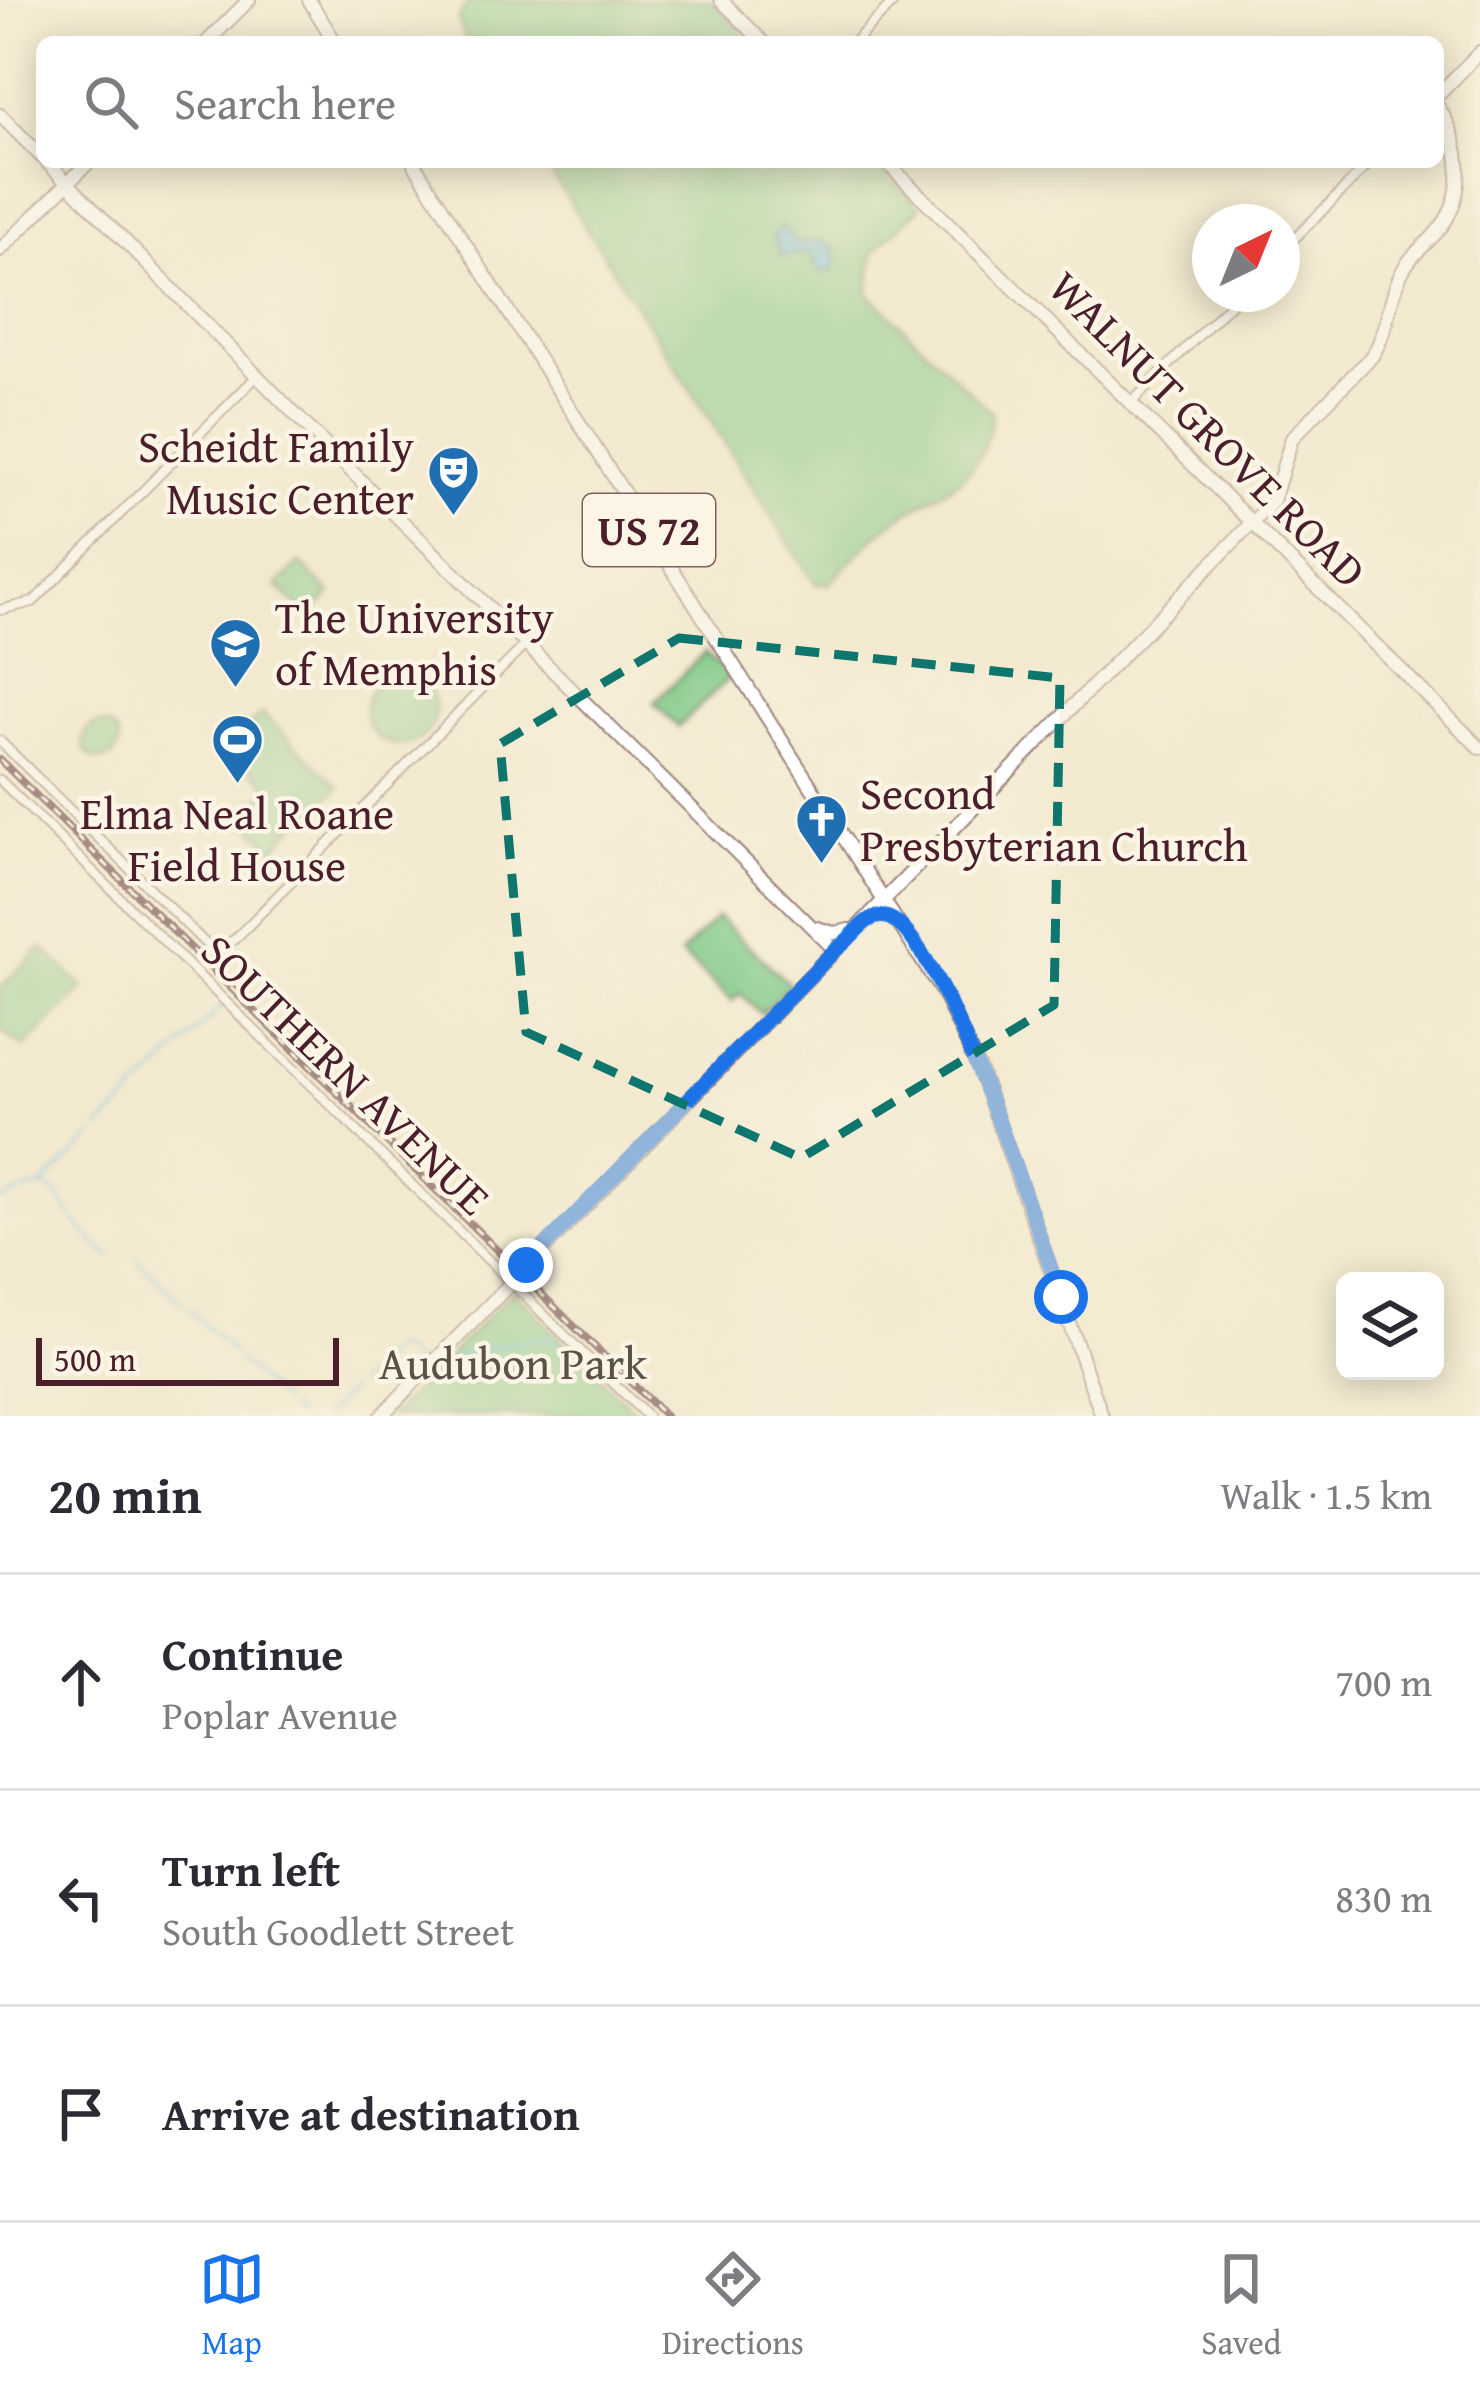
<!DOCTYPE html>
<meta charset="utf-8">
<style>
:root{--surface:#fff;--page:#f2f2f3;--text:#2b2b33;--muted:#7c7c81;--line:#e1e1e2;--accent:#1a73e8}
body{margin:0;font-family:"Gentium Book Plus",serif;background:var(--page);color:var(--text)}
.controls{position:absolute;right:36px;bottom:36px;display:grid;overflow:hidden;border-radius:18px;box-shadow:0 6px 30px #0003}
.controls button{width:108px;height:108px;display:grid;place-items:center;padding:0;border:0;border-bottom:3px solid var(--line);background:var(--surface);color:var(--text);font:60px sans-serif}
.compass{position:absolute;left:1192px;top:204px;width:108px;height:108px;border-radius:50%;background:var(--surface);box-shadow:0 6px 30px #0003;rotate:43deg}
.scale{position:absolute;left:36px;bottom:30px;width:303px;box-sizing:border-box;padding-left:12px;border:6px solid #4a1f2b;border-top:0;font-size:33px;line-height:42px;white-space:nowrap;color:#4a1f2b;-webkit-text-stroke:9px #fcf5e5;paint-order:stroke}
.stop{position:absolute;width:36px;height:36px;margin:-27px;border:9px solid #1a73e8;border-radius:50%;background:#fff}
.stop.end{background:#1a73e8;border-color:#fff;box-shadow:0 3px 12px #0008}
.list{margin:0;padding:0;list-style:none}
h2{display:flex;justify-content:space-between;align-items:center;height:156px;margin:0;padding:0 48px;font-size:51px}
h2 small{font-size:39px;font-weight:400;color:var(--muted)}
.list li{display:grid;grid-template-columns:78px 1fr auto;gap:36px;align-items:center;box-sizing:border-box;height:216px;padding:0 48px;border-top:3px solid var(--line)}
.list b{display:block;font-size:45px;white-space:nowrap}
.list p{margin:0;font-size:39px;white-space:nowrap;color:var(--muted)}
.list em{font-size:39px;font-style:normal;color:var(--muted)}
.icon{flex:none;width:66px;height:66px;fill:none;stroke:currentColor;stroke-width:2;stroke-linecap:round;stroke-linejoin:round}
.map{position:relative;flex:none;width:1480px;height:1416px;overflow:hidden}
.search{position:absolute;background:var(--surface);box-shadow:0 6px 30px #0003;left:36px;right:36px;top:36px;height:132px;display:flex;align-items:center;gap:30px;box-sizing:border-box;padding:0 42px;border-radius:18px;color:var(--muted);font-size:45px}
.sheet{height:804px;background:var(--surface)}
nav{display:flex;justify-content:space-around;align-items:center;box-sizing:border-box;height:168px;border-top:3px solid var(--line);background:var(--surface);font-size:33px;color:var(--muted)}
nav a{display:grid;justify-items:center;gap:6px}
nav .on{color:var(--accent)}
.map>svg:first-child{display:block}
</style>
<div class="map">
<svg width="1480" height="1416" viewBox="0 0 1480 1416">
<rect width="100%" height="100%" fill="#fcf5e5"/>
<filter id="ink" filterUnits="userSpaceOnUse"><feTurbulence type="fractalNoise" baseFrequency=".00833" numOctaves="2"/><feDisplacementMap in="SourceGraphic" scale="24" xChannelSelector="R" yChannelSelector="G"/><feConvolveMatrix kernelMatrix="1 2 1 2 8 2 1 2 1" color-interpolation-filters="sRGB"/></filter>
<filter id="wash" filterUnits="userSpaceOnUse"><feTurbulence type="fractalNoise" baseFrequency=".004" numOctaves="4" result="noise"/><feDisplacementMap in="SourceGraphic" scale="48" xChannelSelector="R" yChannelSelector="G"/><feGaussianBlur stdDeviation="2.7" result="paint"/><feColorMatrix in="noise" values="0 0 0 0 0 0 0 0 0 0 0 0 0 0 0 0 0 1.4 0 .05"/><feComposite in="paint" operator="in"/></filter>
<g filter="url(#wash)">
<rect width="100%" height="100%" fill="#f2e9cf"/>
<!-- green -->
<g fill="#7fc987" stroke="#647459" stroke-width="3">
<polygon points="470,0 710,0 753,42 467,42 458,19"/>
<path d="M544,162h331l45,45 -46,45 -6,41 124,120c-9,70 -46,72 -94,105 -25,17 -47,44 -68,65l-14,2z"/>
<polygon points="300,563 331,594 308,616 277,586"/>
<polygon points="705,652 730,677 678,727 654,703"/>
<circle cx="400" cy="710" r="35"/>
<polygon points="262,713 339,787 306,821 301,818 275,849 241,818 269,787 228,747"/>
<circle cx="101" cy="742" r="18"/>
<polygon points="717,917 789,984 762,1014 740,993 732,1001 681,954"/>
<polygon points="42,947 84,988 24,1048 0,1029 0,988"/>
<polygon points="513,1290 639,1416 390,1416"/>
</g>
<!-- water -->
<polygon fill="#63b8df" stroke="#566c85" stroke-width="3" points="782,226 795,243 820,241 835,249 836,263 831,272 818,271 812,252 782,256 773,236"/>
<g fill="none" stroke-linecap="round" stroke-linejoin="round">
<!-- stream -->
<g stroke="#63b8df" stroke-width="3">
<polyline points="99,1129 222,1006"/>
<polyline points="43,1185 93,1136"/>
<path d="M0,1200c39,-13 49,-26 71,15 9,15 28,30 40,43"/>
<polyline points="137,1259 184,1304"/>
<polyline points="189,1309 233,1353"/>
<polyline points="458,1355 544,1337 557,1341"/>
<polyline points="238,1359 282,1402"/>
<polyline points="617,1362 621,1360"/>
<polyline points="606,1368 610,1367"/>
<polyline points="356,1385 394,1348 421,1365"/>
<polyline points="289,1409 296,1416"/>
<polyline points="324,1416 350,1390"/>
</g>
</g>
</g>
<g filter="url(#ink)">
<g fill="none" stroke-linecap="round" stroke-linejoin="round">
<defs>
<g id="minor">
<polyline points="854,42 896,0"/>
<polyline points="1282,251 1371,162"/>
<polyline points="1131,403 1240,294"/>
<polyline points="0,610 33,602 258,375"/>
<polyline points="0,741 208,946 218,950 235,939 527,643"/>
<polyline points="0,780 647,1416"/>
</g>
<g id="major">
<polyline points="309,0 335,42"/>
<polyline points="721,0 763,42"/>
<polyline points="207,42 249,0"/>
<polyline points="1438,95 1480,52"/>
<polyline points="0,115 42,157"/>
<polyline points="47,162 337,457 835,950"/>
<polyline points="413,162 944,995 980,1071 1102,1416"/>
<polyline points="886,162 1480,748"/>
<polyline points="0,250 89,162"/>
<polyline points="817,928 834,933 849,930"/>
<path d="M381,1416l892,-915 19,-63 80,-82c18,-27 16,-62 33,-89 8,-14 22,-23 32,-35 31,-36 26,-88 1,-125"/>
</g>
</defs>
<!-- minor casing -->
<use href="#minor" stroke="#9e847d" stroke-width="12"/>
<!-- major casing -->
<use href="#major" stroke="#9e847d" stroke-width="16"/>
<!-- minor -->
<use href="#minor" stroke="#fff" stroke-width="8"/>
<!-- major -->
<use href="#major" stroke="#fff" stroke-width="12"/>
<defs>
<polyline id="rail" points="0,760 665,1416"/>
</defs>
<!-- rail casing -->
<use href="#rail" stroke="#4a1f2b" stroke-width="8"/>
<!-- rail -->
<use href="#rail" stroke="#fcf5e5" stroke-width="3" stroke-dasharray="9" stroke-linecap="butt"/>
</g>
</g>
<g fill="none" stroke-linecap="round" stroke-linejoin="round" filter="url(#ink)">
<!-- route -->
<path stroke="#1a73e8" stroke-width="15" d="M526,1265l309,-315c18,-10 29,-38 51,-33 55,12 153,319 175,380"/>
</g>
<!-- marked area -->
<path d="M0 0H1480V1416H0ZM679,638l381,40 -6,327 -253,153 -275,-126 -26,-288z" fill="#f2e9cf" fill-opacity=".55" fill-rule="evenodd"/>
<path fill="none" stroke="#0f766e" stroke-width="9" stroke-dasharray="24 15" stroke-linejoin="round" d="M679,638l381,40 -6,327 -253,153 -275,-126 -26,-288z"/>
<!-- icons -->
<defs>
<symbol id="theatre-pin" viewBox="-11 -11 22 30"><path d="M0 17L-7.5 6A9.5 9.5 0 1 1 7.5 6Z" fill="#1f6fb2" stroke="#fcf5e5"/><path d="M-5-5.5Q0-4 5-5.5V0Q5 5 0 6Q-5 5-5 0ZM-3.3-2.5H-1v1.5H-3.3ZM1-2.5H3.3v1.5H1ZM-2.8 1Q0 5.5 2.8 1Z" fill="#fff"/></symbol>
<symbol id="university-pin" viewBox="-11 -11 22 30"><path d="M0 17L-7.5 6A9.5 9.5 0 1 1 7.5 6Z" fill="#1f6fb2" stroke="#fcf5e5"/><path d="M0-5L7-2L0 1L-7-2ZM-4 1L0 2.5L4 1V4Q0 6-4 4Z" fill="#fff"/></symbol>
<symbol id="stadium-pin" viewBox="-11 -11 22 30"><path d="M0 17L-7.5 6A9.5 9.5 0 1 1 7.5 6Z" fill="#1f6fb2" stroke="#fcf5e5"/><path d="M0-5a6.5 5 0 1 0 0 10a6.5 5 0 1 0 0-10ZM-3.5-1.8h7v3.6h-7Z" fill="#fff"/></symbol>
<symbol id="church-pin" viewBox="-11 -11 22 30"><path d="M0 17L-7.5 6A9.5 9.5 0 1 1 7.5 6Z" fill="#1f6fb2" stroke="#fcf5e5"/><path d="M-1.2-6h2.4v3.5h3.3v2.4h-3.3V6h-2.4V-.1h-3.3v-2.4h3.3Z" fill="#fff"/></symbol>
</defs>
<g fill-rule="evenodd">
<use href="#theatre-pin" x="424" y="442" width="59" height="81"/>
<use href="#university-pin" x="206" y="614" width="59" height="81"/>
<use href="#stadium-pin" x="208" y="710" width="59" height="81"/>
<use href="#church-pin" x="792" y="790" width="59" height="81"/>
</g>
<g text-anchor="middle" stroke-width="9" stroke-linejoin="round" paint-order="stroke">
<!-- shield labels -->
<rect fill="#fcf5e5" stroke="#7f5f63" stroke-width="3" x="583" y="494" width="132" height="72" rx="9"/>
<g font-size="42" font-weight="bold" fill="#4a1f2b">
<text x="649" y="545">US 72</text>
</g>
<!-- street labels -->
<g font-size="45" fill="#4a1f2b" stroke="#fcf5e5">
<text transform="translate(1208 429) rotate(45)" y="16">WALNUT GROVE ROAD</text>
<text transform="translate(346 1074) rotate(44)" y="16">SOUTHERN AVENUE</text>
</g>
<!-- poi labels -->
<g font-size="45" fill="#4a1f2b" stroke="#fcf5e5" text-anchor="start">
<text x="414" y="462" text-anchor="end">Scheidt Family<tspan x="414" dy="52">Music Center</tspan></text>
<text x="275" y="633">The University<tspan x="275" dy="52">of Memphis</tspan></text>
<text x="860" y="809">Second<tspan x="860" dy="52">Presbyterian Church</tspan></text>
<text x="237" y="829" text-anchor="middle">Elma Neal Roane<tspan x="237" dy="52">Field House</tspan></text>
</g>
<!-- park labels -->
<g font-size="45" fill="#5a5247" stroke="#fcf5e5">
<text x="513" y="1379">Audubon Park</text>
</g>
</g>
</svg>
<div class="controls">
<button><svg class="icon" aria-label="layers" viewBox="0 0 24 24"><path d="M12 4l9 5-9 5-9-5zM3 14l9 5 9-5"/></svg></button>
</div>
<svg class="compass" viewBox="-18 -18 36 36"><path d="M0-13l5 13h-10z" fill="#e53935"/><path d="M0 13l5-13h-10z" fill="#7c7c81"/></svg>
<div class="scale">500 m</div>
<div class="stop" style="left:1061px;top:1297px"></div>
<div class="stop end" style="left:526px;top:1265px"></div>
<div class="search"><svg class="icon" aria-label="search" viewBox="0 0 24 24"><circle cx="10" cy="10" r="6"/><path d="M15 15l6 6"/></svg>Search here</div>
</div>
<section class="sheet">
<h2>20 min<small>Walk · 1.5 km</small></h2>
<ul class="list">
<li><svg class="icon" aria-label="ahead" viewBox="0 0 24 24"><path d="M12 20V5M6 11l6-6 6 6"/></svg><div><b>Continue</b><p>Poplar Avenue</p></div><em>700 m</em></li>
<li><svg class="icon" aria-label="left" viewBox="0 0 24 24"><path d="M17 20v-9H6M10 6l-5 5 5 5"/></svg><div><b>Turn left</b><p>South Goodlett Street</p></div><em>830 m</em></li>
<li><svg class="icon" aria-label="arrive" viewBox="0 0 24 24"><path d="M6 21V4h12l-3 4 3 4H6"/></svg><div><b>Arrive at destination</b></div></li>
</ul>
</section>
<nav>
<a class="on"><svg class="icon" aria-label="map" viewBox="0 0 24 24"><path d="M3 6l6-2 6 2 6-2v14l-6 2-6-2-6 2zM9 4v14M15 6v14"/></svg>Map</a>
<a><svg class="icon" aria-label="directions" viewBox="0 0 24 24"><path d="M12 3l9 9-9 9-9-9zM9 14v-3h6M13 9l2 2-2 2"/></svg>Directions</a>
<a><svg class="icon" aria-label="saved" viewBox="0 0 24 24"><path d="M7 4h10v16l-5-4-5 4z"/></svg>Saved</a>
</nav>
